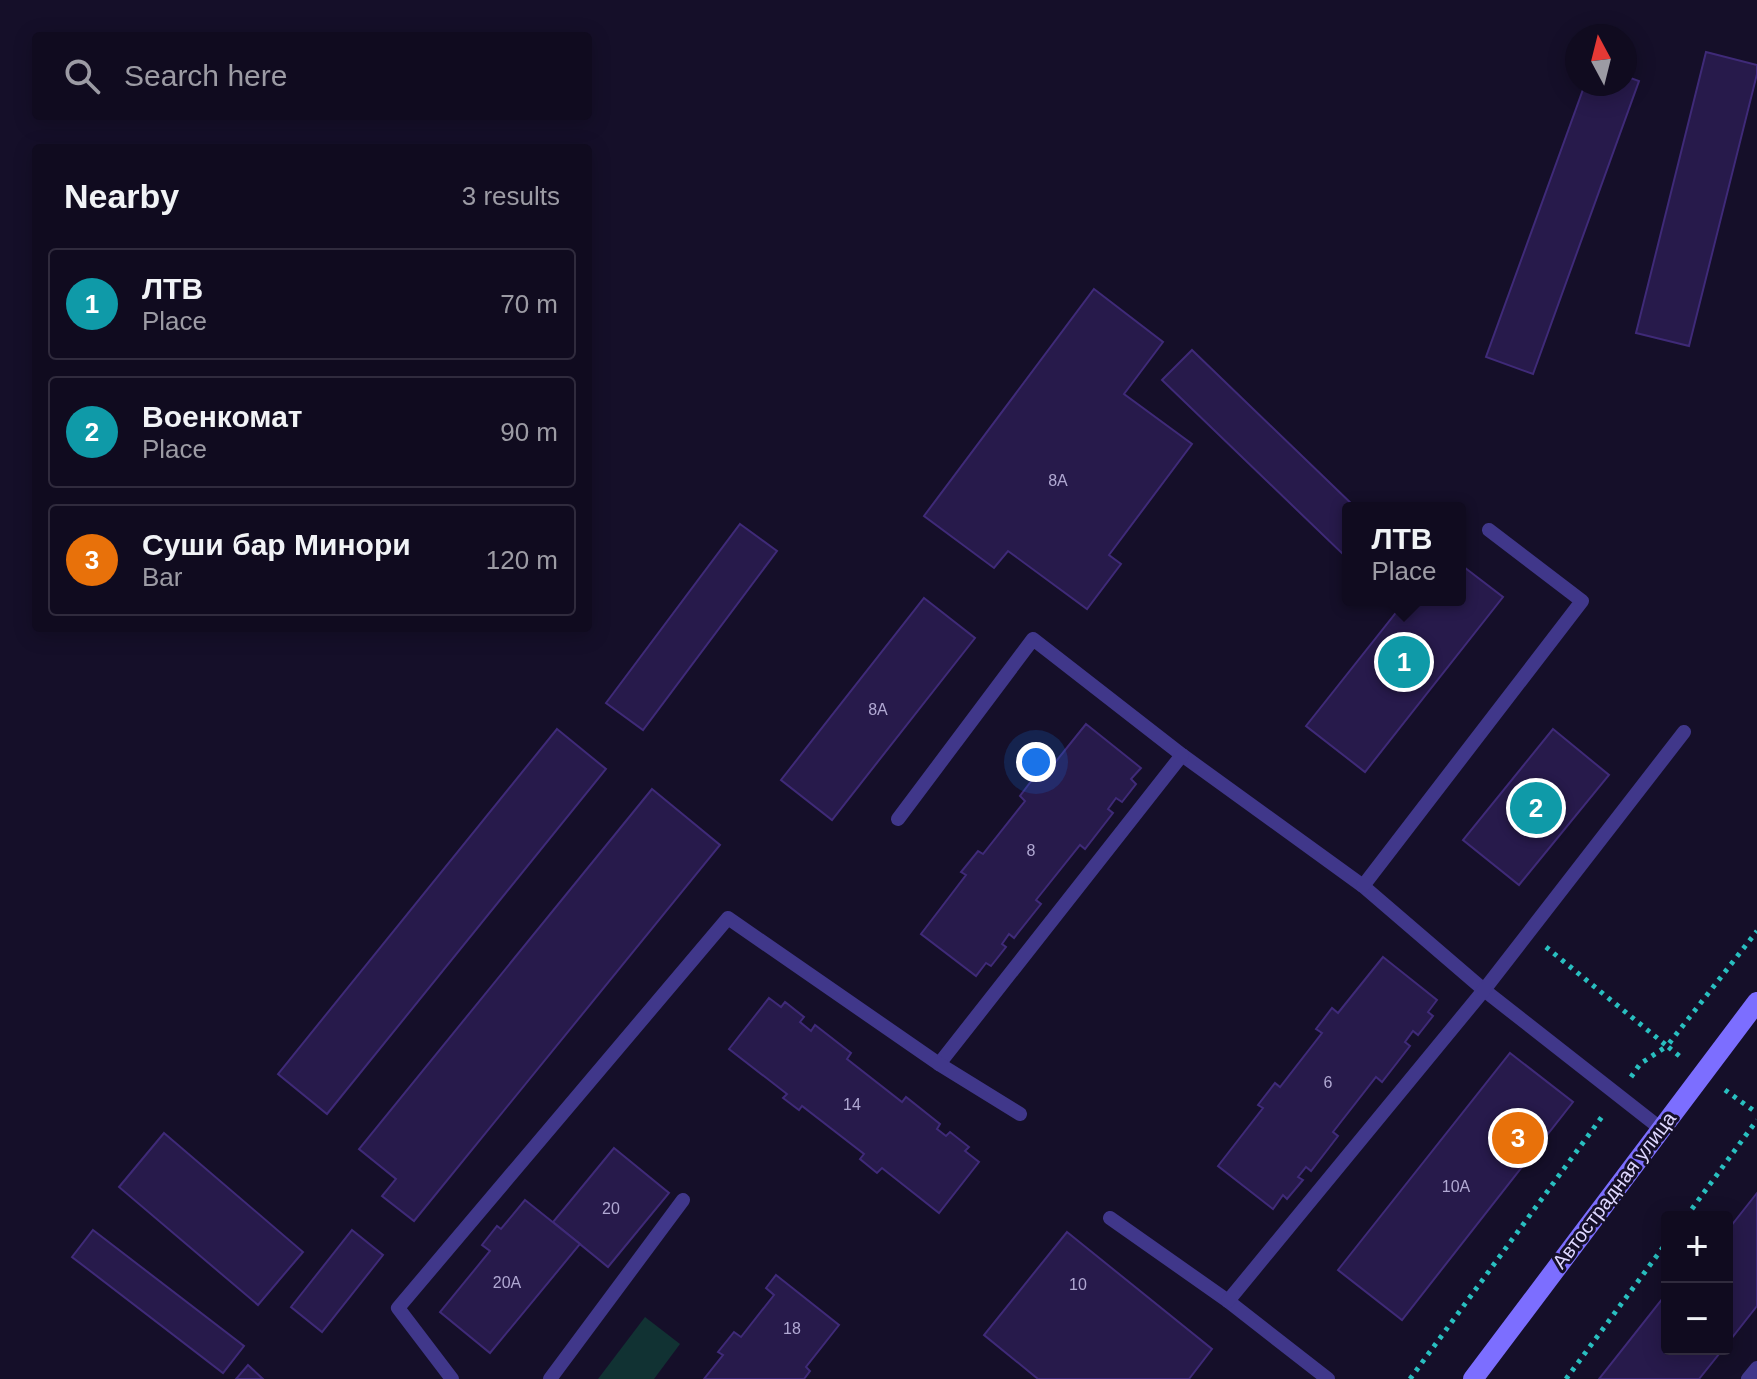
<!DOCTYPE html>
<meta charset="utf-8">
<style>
:root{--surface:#100b1f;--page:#191428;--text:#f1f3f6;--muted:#9c9ba4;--line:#302b3d;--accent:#1a73e8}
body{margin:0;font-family:Helvetica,sans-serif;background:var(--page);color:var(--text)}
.controls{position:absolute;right:24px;bottom:24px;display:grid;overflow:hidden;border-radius:8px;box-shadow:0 4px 20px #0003}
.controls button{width:72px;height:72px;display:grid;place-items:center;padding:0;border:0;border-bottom:2px solid var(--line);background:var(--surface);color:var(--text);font:40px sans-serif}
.compass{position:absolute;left:1565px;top:24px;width:72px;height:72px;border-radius:50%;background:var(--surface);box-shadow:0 4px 20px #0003;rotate:353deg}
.you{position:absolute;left:1036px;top:762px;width:28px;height:28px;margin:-20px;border:6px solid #fff;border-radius:50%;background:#1a73e8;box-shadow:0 0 0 12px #1a73e833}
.badge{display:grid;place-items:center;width:52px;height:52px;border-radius:50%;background:var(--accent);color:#fff;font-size:26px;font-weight:700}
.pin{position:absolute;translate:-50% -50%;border:4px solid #fff;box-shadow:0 2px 8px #0006}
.popup{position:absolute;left:1342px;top:502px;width:124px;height:104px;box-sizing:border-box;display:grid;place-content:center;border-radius:8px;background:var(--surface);filter:drop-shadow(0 2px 6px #0005);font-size:26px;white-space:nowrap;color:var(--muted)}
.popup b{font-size:30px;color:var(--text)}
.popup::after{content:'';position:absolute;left:50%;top:100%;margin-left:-16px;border:16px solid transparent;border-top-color:var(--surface)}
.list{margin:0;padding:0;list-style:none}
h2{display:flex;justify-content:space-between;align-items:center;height:104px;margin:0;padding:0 32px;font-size:34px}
h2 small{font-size:26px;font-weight:400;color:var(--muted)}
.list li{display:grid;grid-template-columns:52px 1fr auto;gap:24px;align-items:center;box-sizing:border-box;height:112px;margin:0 16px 16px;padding:0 16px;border:2px solid var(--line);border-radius:8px}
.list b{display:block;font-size:30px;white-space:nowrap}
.list p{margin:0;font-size:26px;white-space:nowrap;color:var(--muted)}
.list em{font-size:26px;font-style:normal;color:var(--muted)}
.icon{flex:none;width:44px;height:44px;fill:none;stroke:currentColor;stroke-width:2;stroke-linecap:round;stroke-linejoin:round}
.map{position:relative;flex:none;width:1757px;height:1379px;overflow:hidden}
.search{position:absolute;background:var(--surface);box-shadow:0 4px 20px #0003;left:32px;top:32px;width:560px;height:88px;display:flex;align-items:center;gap:20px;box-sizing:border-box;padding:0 28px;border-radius:8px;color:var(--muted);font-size:30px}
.panel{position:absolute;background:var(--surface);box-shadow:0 4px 20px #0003;left:32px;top:144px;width:560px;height:488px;border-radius:8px}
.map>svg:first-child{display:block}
</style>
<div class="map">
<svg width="1757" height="1379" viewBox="0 0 1757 1379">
<rect width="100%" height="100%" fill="#150f29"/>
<!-- green -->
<polygon fill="#113233" points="645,1317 680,1344 654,1379 598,1379"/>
<!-- building -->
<g fill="#271a4b" stroke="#3f2a78" stroke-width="2">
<polygon points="1706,52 1757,65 1757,74 1689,346 1636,333"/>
<polygon points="1625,76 1639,81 1533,374 1486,357 1585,84 1625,84"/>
<polygon points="1094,289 1163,342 1124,394 1192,444 1109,555 1121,564 1087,609 1008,551 994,568 924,516"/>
<polygon points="1192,350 1356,508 1348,508 1348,559 1162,380"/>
<polygon points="740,524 777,551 643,730 606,703"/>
<polygon points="1460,564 1503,597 1365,772 1306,726 1406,600 1460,600"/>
<polygon points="924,598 975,638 832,820 781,780"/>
<polygon points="1086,724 1141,768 1131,779 1136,784 1122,802 1116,798 1108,809 1113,813 1085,849 1080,845 1036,900 1041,904 1014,938 1009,934 1002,944 1006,947 991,966 986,963 976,976 921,934 966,875 961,872 978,851 983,854 1025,801 1020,796 1035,776 1041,780"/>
<polygon points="557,729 606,769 327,1114 278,1074"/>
<polygon points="1553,729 1609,775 1519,885 1463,840"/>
<polygon points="652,789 720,845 414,1221 382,1196 396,1179 359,1149"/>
<polygon points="1383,957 1437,1000 1428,1012 1433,1016 1418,1035 1413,1031 1405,1042 1410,1046 1382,1082 1376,1077 1333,1132 1338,1136 1311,1171 1306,1167 1298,1177 1303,1180 1287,1199 1283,1195 1273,1209 1218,1166 1263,1108 1258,1105 1275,1083 1280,1087 1322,1033 1316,1029 1332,1008 1338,1013"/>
<polygon points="769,998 781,1007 785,1002 804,1017 800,1022 811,1031 815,1025 851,1053 847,1059 902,1102 906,1097 940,1124 937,1129 946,1136 950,1132 969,1147 965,1151 979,1162 939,1213 882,1168 877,1173 860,1159 864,1154 802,1106 799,1110 783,1098 787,1094 729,1049"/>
<polygon points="1510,1053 1573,1102 1402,1320 1338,1270"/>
<polygon points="164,1133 303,1252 258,1305 119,1187"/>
<polygon points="614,1148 669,1193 608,1267 553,1222"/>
<polygon points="1757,1193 1757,1306 1727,1344 1727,1231"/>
<polygon points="525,1200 580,1244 490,1353 440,1312 490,1251 482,1245 497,1226 501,1229"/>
<polygon points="93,1230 244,1346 223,1373 72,1257"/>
<polygon points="352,1230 383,1255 322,1332 291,1307"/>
<polygon points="1067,1232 1212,1349 1189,1379 1038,1379 984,1335"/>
<polygon points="776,1275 839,1325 806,1367 810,1371 804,1379 704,1379 723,1355 718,1352 734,1332 741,1337 774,1295 766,1288"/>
<polygon points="1667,1293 1667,1349 1723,1349 1699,1379 1599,1379"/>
<polygon points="248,1365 263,1379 236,1379"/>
</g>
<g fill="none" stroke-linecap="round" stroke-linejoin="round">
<!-- path -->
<g stroke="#29bfc0" stroke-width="5" stroke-dasharray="4 6" stroke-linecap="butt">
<polyline points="1546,947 1667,1046 1757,931"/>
<polyline points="1631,1077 1640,1064 1667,1046 1682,1058"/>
<polyline points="1725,1090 1757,1113"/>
<polyline points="1686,1217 1757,1120"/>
<polyline points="1410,1379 1604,1114"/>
<polyline points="1566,1379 1667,1242"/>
</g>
<!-- lane -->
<g stroke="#40378a" stroke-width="14">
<polyline points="898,819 1033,639 1182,755 1363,886 1484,990 1660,1128"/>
<polyline points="1363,886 1582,601 1489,530"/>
<polyline points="939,1064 1182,755"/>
<polyline points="1110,1218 1228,1301 1328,1379"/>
<polyline points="1228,1301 1484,990 1684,732"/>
<polyline points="452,1379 398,1308 728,918 939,1064 1020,1114"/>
<polyline points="550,1379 683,1200"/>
<polyline points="1748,1379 1757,1368"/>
</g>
<!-- secondary -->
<polyline stroke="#7c6eff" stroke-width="20" points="1473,1379 1757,1002"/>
</g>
<g text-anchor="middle" stroke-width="6" stroke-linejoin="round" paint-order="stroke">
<!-- number labels -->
<g font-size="16" fill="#b0a8d2">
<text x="1058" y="486">8А</text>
<text x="878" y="715">8А</text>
<text x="1031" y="856">8</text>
<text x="1328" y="1088">6</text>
<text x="852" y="1110">14</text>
<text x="1456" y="1192">10А</text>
<text x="611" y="1214">20</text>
<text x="507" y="1288">20А</text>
<text x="1078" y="1290">10</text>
<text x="792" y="1334">18</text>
</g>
<!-- street labels -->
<g font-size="20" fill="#ded7ff" stroke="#150f29">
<text transform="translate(1614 1190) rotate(-53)" y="7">Автострадная улица</text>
</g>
</g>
</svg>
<div class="controls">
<button>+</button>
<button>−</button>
</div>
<svg class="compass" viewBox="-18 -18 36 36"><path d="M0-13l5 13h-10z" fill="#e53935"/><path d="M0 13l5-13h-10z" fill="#9c9ba4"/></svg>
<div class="you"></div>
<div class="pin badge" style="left:1404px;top:662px;background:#0f9aa8">1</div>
<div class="popup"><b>ЛТВ</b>Place</div>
<div class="pin badge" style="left:1536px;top:808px;background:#0f9aa8">2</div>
<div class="pin badge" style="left:1518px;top:1138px;background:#e8710a">3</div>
<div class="search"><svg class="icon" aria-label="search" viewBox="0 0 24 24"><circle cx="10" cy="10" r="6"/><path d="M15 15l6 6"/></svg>Search here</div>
<section class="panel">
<h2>Nearby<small>3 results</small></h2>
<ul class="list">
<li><span class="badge" style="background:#0f9aa8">1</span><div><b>ЛТВ</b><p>Place</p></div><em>70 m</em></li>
<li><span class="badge" style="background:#0f9aa8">2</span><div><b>Военкомат</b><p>Place</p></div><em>90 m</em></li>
<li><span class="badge" style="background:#e8710a">3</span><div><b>Суши бар Минори</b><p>Bar</p></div><em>120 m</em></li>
</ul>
</section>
</div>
